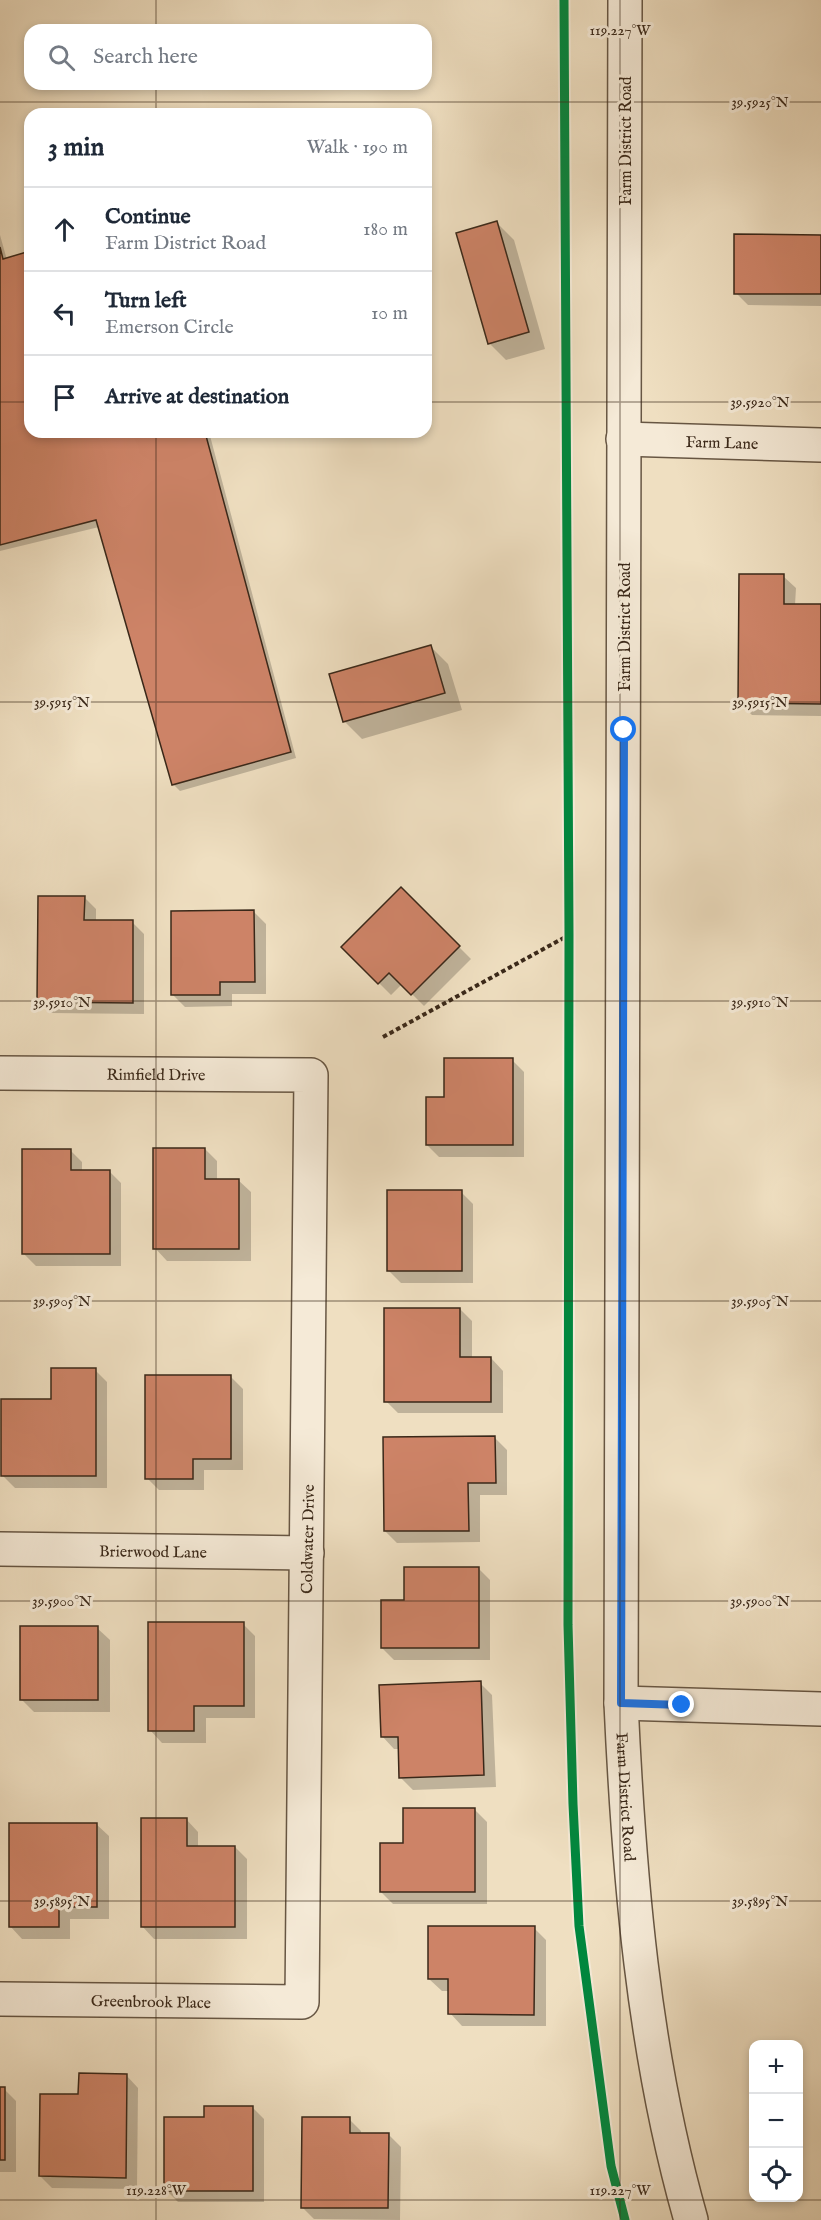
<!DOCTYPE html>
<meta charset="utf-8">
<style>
:root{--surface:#fff;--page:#f2f2f3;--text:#1f2937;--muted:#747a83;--line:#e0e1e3}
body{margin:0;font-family:"IM FELL English",serif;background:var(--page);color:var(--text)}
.controls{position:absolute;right:18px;bottom:18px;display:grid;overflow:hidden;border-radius:12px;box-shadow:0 3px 9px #0003}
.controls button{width:54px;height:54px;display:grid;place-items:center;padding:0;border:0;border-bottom:2px solid var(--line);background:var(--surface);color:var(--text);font:30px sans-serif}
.stop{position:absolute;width:18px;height:18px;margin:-14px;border:4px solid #1a73e8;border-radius:50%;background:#fff}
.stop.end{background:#1a73e8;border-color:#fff;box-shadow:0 2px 6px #0008}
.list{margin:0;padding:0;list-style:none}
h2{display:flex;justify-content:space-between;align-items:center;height:78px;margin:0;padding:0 24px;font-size:26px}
h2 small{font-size:20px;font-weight:400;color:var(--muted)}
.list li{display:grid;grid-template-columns:39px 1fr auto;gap:18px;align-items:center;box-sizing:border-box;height:84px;padding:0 24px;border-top:2px solid var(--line)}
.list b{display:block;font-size:22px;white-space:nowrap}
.list p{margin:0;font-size:20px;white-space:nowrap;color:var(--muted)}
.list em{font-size:20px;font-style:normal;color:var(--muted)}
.icon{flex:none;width:33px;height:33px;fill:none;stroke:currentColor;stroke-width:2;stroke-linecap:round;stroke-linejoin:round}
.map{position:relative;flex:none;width:821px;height:2220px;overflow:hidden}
.search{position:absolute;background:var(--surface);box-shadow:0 3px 9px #0003;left:24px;top:24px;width:408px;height:66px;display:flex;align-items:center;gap:15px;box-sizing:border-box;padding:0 21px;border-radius:18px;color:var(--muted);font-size:22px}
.panel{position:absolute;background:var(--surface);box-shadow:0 3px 9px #0003;left:24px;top:108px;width:408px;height:330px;border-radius:18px}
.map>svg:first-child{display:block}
</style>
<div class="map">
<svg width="821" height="2220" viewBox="0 0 821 2220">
<rect width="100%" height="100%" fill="#efdfc1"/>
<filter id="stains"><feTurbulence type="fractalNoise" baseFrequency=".00333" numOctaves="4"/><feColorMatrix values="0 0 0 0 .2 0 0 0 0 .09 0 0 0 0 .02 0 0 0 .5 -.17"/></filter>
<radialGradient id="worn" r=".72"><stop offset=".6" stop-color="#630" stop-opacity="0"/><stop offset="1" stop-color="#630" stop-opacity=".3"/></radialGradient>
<!-- shadow -->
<g fill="#0003">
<polygon points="497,223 514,240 545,349 506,360 489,343"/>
<polygon points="0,235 7,260 30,252 30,432 209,432 296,758 180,791 174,785 99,527 0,551"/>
<polygon points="821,236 821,306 748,305 736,293"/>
<polygon points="783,576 796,588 795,605 821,606 821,716 752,715 740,703"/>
<polygon points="431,647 448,664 462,710 362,739 344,721"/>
<polygon points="401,889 471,959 424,1006 402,984 391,995 343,947"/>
<polygon points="84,897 96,909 96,922 132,922 144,934 144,1014 51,1013 39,1001"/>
<polygon points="254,912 266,924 266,994 232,994 232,1006 185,1007 173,995"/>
<polygon points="512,1060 524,1072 524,1157 439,1157 427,1145 446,1098"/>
<polygon points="205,1149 217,1161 217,1180 238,1180 251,1192 251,1261 167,1261 155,1248"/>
<polygon points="70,1150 82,1162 82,1171 109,1171 121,1183 121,1266 36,1266 24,1254"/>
<polygon points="461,1192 473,1204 473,1283 401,1283 389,1271"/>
<polygon points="460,1309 472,1321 472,1358 491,1358 503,1371 503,1413 398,1413 386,1401"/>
<polygon points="95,1370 107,1382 107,1488 15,1488 3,1476 53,1401"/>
<polygon points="231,1377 243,1389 243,1470 204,1470 204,1490 159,1490 147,1478"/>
<polygon points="495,1438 507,1450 507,1495 480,1495 480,1542 397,1543 385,1531"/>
<polygon points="478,1568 490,1580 490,1660 394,1660 382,1648 406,1601"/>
<polygon points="243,1624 255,1636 255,1718 206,1718 206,1743 162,1743 150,1730"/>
<polygon points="97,1628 110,1640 110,1712 34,1712 22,1700"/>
<polygon points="480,1683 492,1695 496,1787 413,1790 401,1778 400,1749 394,1749 382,1736"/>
<polygon points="475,1810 487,1822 487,1904 393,1904 381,1892 405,1845"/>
<polygon points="186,1819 198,1832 198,1847 235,1847 247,1859 247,1939 154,1939 142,1926"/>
<polygon points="96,1824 109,1836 109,1919 70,1919 70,1939 22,1939 10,1926"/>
<polygon points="534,1928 546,1940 546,2026 462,2026 450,2013 450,1991 442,1991 429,1979"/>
<polygon points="126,2075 138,2088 137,2189 52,2188 40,2176 80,2095"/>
<polygon points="0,2089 4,2089 16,2101 16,2172 0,2172"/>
<polygon points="252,2107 264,2119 264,2202 178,2202 166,2190 205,2118"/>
<polygon points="349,2119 361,2131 361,2134 389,2135 401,2147 400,2220 314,2219 302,2207"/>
</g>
<!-- building -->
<g fill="#cd8367" stroke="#3a2819" stroke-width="1.5">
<polygon points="497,221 529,332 488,344 456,233"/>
<polygon points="734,234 821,235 821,294 734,294"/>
<polygon points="0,247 3,259 30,251 30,432 205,432 291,752 172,785 96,520 0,545"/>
<polygon points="739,574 784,574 784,604 821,604 821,704 738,703"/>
<polygon points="431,645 445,693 343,722 329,674"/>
<polygon points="401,887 460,946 411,995 389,973 378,984 341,947"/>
<polygon points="38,896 85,896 84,920 133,920 133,1003 37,1002"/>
<polygon points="254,910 255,982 220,982 220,995 171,995 171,911"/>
<polygon points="444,1058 513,1058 513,1145 426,1145 426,1097 444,1097"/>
<polygon points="153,1148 205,1148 205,1179 239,1179 239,1249 153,1249"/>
<polygon points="22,1149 71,1149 71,1170 110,1170 110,1254 22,1254"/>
<rect x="387" y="1190" width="75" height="81"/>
<polygon points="384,1308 460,1308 460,1357 491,1357 491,1402 384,1402"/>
<polygon points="51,1368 96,1368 96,1476 1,1476 1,1399 51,1399"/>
<polygon points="145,1375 231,1375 231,1459 193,1459 193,1479 145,1479"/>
<polygon points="495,1436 496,1483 468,1483 469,1531 384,1531 383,1437"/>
<polygon points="404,1567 479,1567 479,1648 381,1648 381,1600 404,1600"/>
<polygon points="148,1622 244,1622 244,1706 194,1706 194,1731 148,1731"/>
<rect x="20" y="1626" width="78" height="74"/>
<polygon points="481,1681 484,1775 399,1778 398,1737 381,1737 379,1685"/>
<polygon points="403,1808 475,1808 475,1892 380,1892 380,1843 403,1843"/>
<polygon points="141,1818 187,1818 187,1846 235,1846 235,1927 141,1927"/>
<polygon points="9,1823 97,1823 97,1907 59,1907 59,1927 9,1927"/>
<polygon points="428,1926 535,1926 534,2015 448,2014 448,1979 428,1979"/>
<polygon points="79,2073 127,2074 126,2178 39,2176 40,2094 78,2094"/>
<rect x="0" y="2087" width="5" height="73"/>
<polygon points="204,2106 253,2106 253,2191 164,2191 164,2117 204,2117"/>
<polygon points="302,2117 350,2117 350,2133 389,2133 388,2208 301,2208"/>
</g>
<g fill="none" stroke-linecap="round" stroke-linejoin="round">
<defs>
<g id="minor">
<path id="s1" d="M625,0l-4,1703c8,173 22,349 70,517"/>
<path id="s2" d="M623,439l198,6"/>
<path id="s3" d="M0,1073l311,2 -9,927 -302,-3"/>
<path id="s4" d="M0,1549l307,4"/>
<polyline points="621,1703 821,1709"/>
</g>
</defs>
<!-- minor casing -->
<use href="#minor" stroke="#675643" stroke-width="36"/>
<!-- path -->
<polyline stroke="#3a2819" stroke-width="4" stroke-dasharray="4.5 3" stroke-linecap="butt" points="383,1037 569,935"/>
<!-- minor -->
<use href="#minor" stroke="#f5ead7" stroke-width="33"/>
<defs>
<polyline id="cycleway" points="564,0 569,935 568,1625 573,1804 579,1926 611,2166 625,2220"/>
</defs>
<!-- cycleway casing -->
<use href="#cycleway" stroke="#f5ead7" stroke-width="13"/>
<!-- cycleway -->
<use href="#cycleway" stroke="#00873e" stroke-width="9"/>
</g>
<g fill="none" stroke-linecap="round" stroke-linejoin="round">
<!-- route -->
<polyline stroke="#1a73e8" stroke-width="8" points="624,730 621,1703 682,1705"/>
</g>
<!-- ticks -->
<path fill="none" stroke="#3a2819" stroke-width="1.5" stroke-opacity="0.45" d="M156,0v30M620,0v2220M156,84v30M0,102h821M0,402h30M426,402h395M156,432v1788M0,702h821M0,1001h821M0,1301h821M0,1601h821M0,1901h821M0,2200h821"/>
<g text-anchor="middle" stroke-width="6" stroke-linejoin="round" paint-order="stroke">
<!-- street labels -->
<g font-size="16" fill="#3a2819" stroke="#f5ead7">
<text transform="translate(625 141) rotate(-90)" y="6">Farm District Road</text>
<text dy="6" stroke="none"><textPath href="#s2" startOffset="99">Farm Lane</textPath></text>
<text transform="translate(624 627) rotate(-90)" y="6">Farm District Road</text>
<text dy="6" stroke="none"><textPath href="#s3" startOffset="156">Rimfield Drive</textPath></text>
<text transform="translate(307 1539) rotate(-89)" y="6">Coldwater Drive</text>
<text dy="6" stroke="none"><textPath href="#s4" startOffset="153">Brierwood Lane</textPath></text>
<text dy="6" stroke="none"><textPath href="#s1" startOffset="1797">Farm District Road</textPath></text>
<text transform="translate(151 2001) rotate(1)" y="6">Greenbrook Place</text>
</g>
</g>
<g font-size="15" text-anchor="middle" fill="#3a2819" stroke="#f5ead7" stroke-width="6" stroke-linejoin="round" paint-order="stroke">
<text x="620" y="35">119.227°W</text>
<text x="760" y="107">39.5925°N</text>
<text x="760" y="407">39.5920°N</text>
<text x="62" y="707">39.5915°N</text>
<text x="760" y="707">39.5915°N</text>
<text x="62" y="1007">39.5910°N</text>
<text x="760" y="1007">39.5910°N</text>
<text x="62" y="1306">39.5905°N</text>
<text x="760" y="1306">39.5905°N</text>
<text x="62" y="1606">39.5900°N</text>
<text x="760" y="1606">39.5900°N</text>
<text x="62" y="1906">39.5895°N</text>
<text x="760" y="1906">39.5895°N</text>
<text x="156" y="2195">119.228°W</text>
<text x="620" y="2195">119.227°W</text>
</g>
<rect width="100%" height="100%" filter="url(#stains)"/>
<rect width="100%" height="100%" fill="url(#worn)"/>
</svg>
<div class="controls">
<button>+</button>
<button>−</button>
<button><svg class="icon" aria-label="locate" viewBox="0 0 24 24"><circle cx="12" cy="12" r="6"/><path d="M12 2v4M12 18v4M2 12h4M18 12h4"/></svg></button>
</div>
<div class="stop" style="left:624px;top:730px"></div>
<div class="stop end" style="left:682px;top:1705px"></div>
<div class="search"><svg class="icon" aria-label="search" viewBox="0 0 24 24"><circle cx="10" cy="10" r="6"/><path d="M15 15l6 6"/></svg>Search here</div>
<section class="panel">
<h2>3 min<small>Walk · 190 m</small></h2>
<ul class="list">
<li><svg class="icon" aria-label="ahead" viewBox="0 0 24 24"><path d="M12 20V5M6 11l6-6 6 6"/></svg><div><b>Continue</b><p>Farm District Road</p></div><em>180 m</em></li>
<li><svg class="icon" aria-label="left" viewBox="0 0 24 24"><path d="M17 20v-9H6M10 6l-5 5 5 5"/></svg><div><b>Turn left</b><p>Emerson Circle</p></div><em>10 m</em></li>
<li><svg class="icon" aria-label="arrive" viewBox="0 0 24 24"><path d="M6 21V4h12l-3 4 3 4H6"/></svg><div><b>Arrive at destination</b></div></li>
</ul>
</section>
</div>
